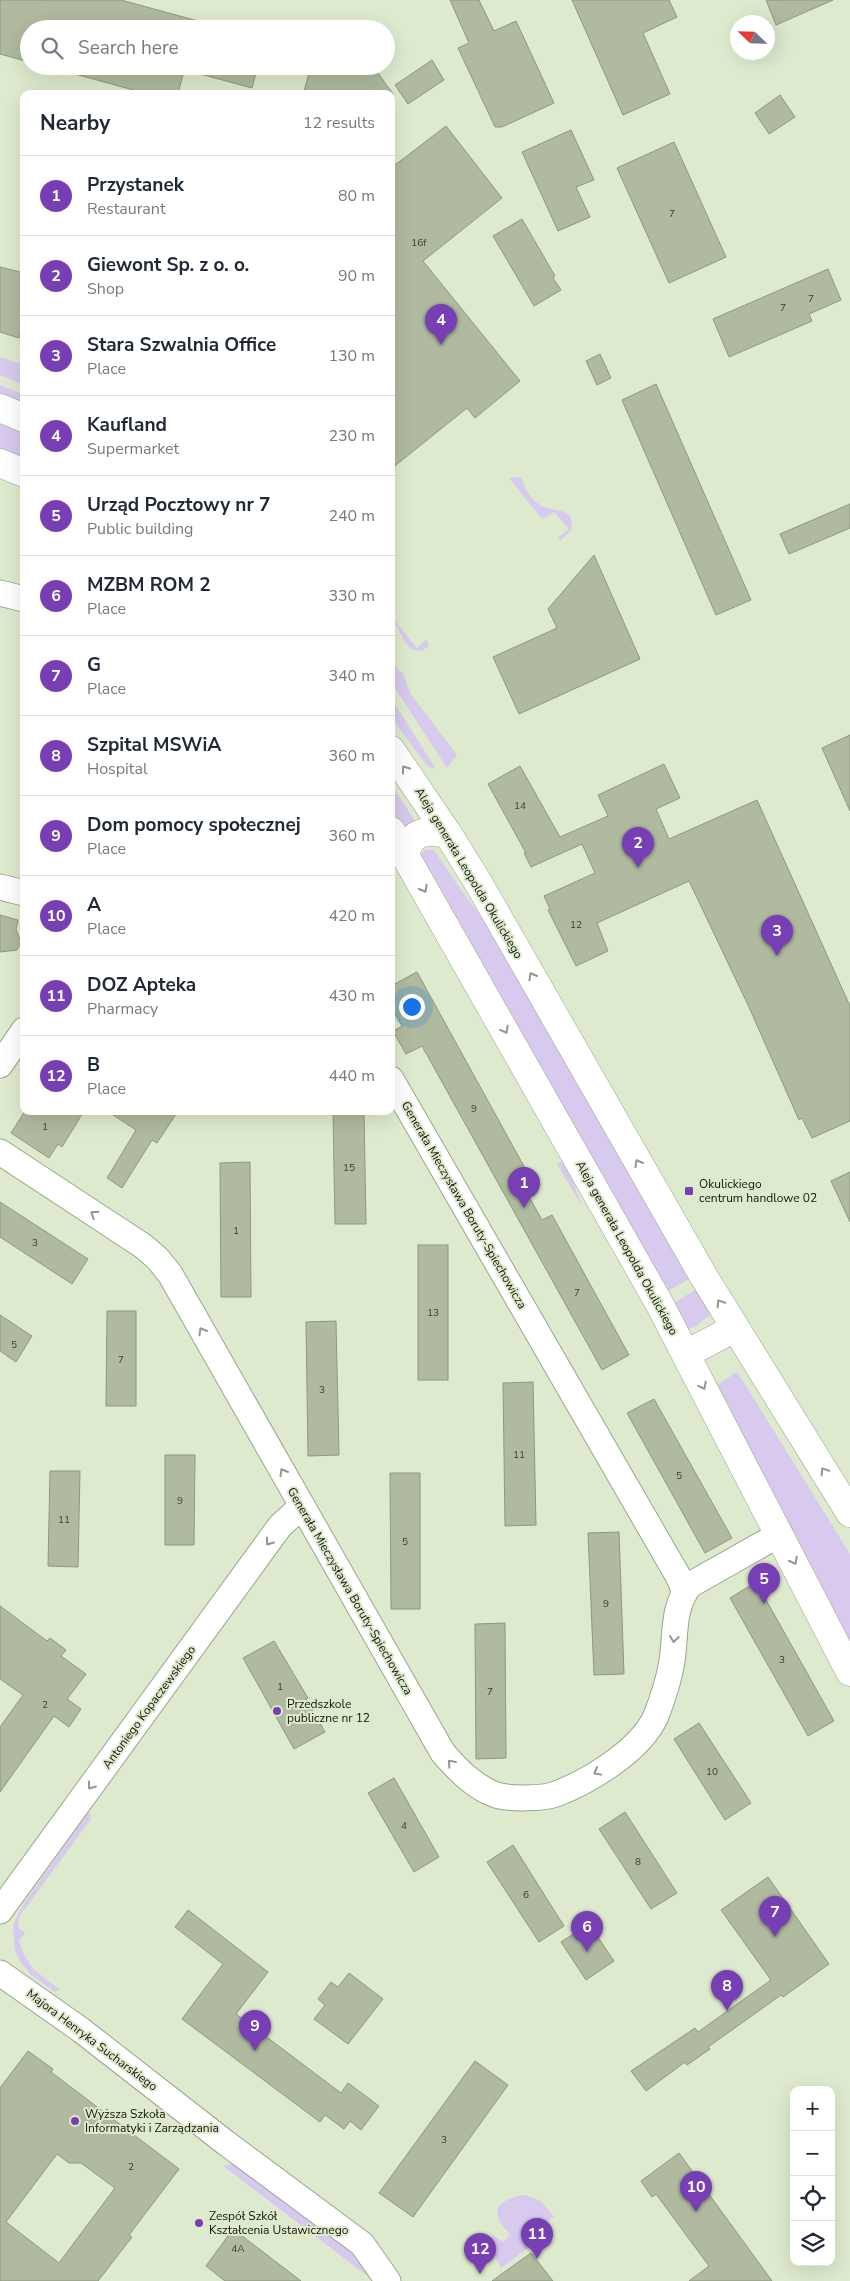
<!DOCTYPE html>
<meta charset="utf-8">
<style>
:root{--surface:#fff;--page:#f2f2f3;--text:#1f2937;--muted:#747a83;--line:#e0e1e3;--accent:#783fb5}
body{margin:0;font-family:"Nunito Sans",sans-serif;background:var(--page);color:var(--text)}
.controls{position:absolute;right:15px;bottom:15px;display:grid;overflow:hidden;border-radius:10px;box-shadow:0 5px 20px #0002}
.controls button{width:45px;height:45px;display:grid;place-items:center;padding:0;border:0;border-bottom:1px solid var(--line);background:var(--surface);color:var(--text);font:25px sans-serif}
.compass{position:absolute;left:730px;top:15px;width:45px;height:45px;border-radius:50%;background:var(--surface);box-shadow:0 5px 20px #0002;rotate:293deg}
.you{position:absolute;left:411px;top:1006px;width:18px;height:18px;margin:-12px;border:4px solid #fff;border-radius:50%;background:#1a73e8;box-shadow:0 0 0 8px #1a73e833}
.badge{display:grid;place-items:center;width:32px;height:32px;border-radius:50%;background:var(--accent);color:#fff;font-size:16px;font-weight:700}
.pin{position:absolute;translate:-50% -41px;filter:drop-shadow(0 1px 2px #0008)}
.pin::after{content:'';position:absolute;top:26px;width:18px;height:15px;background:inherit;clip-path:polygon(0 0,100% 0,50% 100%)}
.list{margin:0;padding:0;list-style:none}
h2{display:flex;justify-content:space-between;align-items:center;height:65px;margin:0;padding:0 20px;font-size:21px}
h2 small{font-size:16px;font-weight:400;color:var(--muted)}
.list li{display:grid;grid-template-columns:32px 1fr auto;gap:15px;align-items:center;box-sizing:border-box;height:80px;padding:0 20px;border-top:1px solid var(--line)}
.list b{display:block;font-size:19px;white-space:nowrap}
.list p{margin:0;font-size:16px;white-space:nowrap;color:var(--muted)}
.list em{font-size:16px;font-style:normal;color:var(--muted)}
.icon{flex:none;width:28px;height:28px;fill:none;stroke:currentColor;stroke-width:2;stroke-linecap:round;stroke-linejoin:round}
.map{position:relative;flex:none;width:850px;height:2281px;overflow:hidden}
.search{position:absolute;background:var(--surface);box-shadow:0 5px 20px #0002;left:20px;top:20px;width:375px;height:55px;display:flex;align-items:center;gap:12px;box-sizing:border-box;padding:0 18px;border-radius:28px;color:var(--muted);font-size:19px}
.panel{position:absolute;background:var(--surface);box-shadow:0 5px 20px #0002;left:20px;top:90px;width:375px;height:1025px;border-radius:10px}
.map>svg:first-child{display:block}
</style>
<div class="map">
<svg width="850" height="2281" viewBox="0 0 850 2281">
<rect width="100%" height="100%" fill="#deeacd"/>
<!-- green -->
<g fill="#d8c9ef">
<polygon points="0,357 24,365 24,385 0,375"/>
<polygon points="0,385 24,395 24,406 0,397"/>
<polygon points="0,420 24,430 24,462 0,452"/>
<path d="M521,477c5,12 9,23 21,29 14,7 34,0 29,24l-11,11 -2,-3 11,-9 -15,-17 -12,7 -33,-41z"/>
<path d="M391,616l26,32 10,-9 2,7c-16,13 -24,-3 -30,-16 -2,-5 -7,-8 -8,-14z"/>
<polygon points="391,662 403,674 410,693 457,755 447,768 391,682"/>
<polygon points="391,698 436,769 427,766 391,717"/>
<polygon points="391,785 418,825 405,832 391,810"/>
<polygon points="426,849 434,850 464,894 496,937 691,1278 666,1292 420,855"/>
<polygon points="565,1160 582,1206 557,1164"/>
<polygon points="697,1289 710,1315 695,1327 687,1329 672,1304"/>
<polygon points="735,1373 738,1373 850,1554 850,1645 716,1386"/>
<polygon points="90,1813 91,1819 21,1914 18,1921 19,1929 25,1933 19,1941 24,1954 32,1968 60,1990 55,1992 30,1974 21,1963 15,1950 13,1929 15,1920 25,1902 87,1814"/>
<polygon points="233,2163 356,2248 374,2281 223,2166"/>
<path d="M525,2195l16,6 13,16 -13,9 12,17 -15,10 -6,-8 -31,23 -6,-12 -3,-21 12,7 6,-8c-22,-21 -14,-35 15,-39z"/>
</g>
<!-- building -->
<g fill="#afba9f" stroke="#8d987d" fill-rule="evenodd">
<polygon points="0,0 121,0 209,24 209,29 29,29 29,62 0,54"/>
<polygon points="450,0 479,0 494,31 516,21 554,103 502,127 495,127 458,48 469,43"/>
<polygon points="572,0 669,0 677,17 643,33 670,94 623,115"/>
<polygon points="766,0 833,0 776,25"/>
<polygon points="432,60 444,80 408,104 395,85"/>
<polygon points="64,66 185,66 178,94 148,94 64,71"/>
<polygon points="189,66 258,66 252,88 189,71"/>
<polygon points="311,66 373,66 393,94 315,94 304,91"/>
<polygon points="780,95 795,117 769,134 755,113"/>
<polygon points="446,126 502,198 423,261 520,381 475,418 467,408 391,469 391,168"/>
<polygon points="571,130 594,180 576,187 590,217 558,231 522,152"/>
<polygon points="674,142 726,257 669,283 617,168"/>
<polygon points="522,219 555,276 553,278 561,290 534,306 493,236"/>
<polygon points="0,267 24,273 24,321 19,338 0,332"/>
<polygon points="828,269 841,300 809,314 812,321 729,357 713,319"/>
<polygon points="600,354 611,378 597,385 586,361"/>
<polygon points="656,384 751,600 716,615 622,400"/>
<polygon points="850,504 850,528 789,554 780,534"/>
<polygon points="594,555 640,659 519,714 493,657 557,628 548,609"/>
<polygon points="850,735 850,811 822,748"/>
<polygon points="664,764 680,798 656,809 669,839 757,800 850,1006 850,1121 812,1138 802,1118 799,1120 748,1005 689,881 597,923 608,951 576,966 548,910 550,909 544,896 595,873 582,844 531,867 524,853 526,853 488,784 520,766 560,837 608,816 598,795"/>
<polygon points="0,915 18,920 16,930 21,942 17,950 0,952"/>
<polygon points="417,972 526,1170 517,1175 542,1220 552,1215 629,1355 602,1370 422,1046 406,1054 393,1031 402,1026 391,1006 391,986"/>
<polygon points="25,1111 84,1111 62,1147 58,1144 49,1158 11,1133"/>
<polygon points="107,1111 178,1111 157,1143 152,1140 122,1188 107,1178 136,1130"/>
<polygon points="333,1111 364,1111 366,1224 335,1224"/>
<polygon points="250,1162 251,1297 221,1297 220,1163"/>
<polygon points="850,1172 850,1222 831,1181"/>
<polygon points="0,1202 88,1259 72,1284 0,1237"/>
<rect x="418" y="1245" width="30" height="135"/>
<polygon points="107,1311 136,1311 136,1406 106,1406"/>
<polygon points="0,1315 32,1336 16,1362 0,1351"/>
<polygon points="336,1321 339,1455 308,1456 306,1322"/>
<polygon points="533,1382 536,1525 505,1526 503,1383"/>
<polygon points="654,1399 732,1538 705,1553 627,1413"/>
<polygon points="165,1455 195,1455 194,1545 165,1545"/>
<polygon points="50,1471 80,1471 78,1567 48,1566"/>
<polygon points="390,1473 420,1473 420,1609 391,1609"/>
<polygon points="619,1532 624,1674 594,1675 588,1533"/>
<polygon points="756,1582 834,1721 808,1736 730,1598"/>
<polygon points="0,1606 47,1641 50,1638 66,1650 61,1656 86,1674 67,1699 81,1709 69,1727 54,1716 0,1792 0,1727 23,1695 0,1679"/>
<polygon points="505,1623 506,1758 476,1759 475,1624"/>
<polygon points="274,1641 308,1698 306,1699 325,1732 294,1749 243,1658"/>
<polygon points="699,1723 751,1803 725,1820 674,1739"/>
<polygon points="394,1778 439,1857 414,1872 368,1793"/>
<polygon points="625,1812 677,1893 651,1909 599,1829"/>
<polygon points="513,1845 564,1926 539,1942 487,1862"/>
<polygon points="768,1877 829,1964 783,1997 781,1995 708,2047 710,2049 687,2065 685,2062 646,2091 631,2071 695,2028 698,2032 771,1980 721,1910"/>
<polygon points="188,1910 268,1972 236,2014 341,2093 348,2083 379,2106 361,2130 350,2121 344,2129 325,2115 320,2122 182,2019 223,1964 175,1927"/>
<polygon points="589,1924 614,1961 586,1980 561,1942"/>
<polygon points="349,1973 383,1999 348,2044 314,2019 325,2005 318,1999 331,1982 338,1987"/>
<path d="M28,2051l25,18 -2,3 128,97 -50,66 3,2 -34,44h-98v-193zM57,2154l12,9h12l34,25 -56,75 -53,-41z"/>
<polygon points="475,2061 508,2085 413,2217 379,2193"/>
<polygon points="679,2153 772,2281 689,2281 709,2266 656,2194 652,2197 641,2181"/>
<polygon points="233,2229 301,2281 225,2281 206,2266"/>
<polygon points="531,2253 553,2281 492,2281"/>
</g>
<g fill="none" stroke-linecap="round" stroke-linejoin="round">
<defs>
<g id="minor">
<polyline points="0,593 24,599"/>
<polyline points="0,887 24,893"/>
<polyline points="0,1065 24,1030"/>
<polyline points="391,1079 678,1576 685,1592"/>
<path d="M0,1152l143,94 14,12 13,16 273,479c15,17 31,34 53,42 13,4 47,4 60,-1 34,-13 85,-44 100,-78 7,-18 13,-36 16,-55 4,-26 0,-54 18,-76l90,-51"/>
<polyline points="0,1911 280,1526 302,1506"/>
<polyline points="0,1973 81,2030 226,2143 362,2244 388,2281"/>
</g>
<g id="major">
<polyline points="0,408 24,418"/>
<polyline points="0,463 24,473"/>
<polyline points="391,750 448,834 479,884 704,1277 850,1513"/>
<polyline points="391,831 659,1303 850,1672"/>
<path d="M405,855c6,-25 21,-25 43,-21"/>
<polyline points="686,1354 735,1328"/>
</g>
</defs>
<!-- minor casing -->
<use href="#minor" stroke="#9ba68b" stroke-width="27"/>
<!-- major casing -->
<use href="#major" stroke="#9ba68b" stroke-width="29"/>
<!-- minor -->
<use href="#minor" stroke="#fff" stroke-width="25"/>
<!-- major -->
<use href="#major" stroke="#fff" stroke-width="28"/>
</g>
<!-- one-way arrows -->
<defs><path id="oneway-chevron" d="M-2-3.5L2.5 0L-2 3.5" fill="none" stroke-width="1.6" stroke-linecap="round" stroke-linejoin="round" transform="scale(1.25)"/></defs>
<g stroke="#949691">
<use href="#oneway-chevron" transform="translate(405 769) rotate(-126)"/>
<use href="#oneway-chevron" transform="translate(424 889) rotate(60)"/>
<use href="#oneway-chevron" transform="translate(532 976) rotate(-120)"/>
<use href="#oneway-chevron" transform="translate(505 1030) rotate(61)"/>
<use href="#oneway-chevron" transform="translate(638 1163) rotate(-120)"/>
<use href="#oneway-chevron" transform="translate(94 1214) rotate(-147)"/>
<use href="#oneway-chevron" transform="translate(720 1303) rotate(-122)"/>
<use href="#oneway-chevron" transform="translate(202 1331) rotate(-120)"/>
<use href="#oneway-chevron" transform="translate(703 1386) rotate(62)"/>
<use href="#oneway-chevron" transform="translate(824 1471) rotate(-122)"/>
<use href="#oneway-chevron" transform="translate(283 1472) rotate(-120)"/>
<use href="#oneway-chevron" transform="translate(269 1542) rotate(126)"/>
<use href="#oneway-chevron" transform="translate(794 1561) rotate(63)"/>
<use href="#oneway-chevron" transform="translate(674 1639) rotate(97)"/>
<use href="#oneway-chevron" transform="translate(451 1763) rotate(-131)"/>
<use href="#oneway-chevron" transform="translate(597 1772) rotate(151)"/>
<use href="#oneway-chevron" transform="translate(91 1786) rotate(126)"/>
</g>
<!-- markers -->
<g fill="#783fb5" stroke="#deeacd" stroke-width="2">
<rect x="684" y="1186" width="10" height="10" rx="2.5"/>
<circle cx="277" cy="1711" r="5"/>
<circle cx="75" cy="2121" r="5"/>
<circle cx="199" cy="2223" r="5"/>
</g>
<g text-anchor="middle" stroke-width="4" stroke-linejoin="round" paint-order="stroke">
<!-- number labels -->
<g font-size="10" fill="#383e30">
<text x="672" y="217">7</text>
<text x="419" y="246">16f</text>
<text x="811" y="302">7</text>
<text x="783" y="311">7</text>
<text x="520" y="809">14</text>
<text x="576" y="928">12</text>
<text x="474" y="1112">9</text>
<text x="45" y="1130">1</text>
<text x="349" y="1171">15</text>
<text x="236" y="1234">1</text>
<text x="35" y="1246">3</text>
<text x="577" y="1296">7</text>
<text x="433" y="1316">13</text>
<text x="14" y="1348">5</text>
<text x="121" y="1363">7</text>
<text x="322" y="1393">3</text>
<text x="519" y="1458">11</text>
<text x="679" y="1479">5</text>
<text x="180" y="1504">9</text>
<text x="64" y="1523">11</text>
<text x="405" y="1545">5</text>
<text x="606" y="1607">9</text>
<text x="782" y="1663">3</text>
<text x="280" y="1690">1</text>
<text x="490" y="1695">7</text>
<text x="45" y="1708">2</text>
<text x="712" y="1775">10</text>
<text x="404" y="1829">4</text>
<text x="638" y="1865">8</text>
<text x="526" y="1898">6</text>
<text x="444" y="2143">3</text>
<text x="131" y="2170">2</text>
<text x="238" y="2252">4A</text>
</g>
<!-- street labels -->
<g font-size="12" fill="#11150b" stroke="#deeacd">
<text transform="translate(469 873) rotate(59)" y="4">Aleja generała Leopolda Okulickiego</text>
<text transform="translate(464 1205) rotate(60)" y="4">Generała Mieczysława Boruty-Spiechowicza</text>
<text transform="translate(627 1248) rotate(61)" y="4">Aleja generała Leopolda Okulickiego</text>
<text transform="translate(350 1591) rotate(60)" y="4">Generała Mieczysława Boruty-Spiechowicza</text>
<text transform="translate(149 1707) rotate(-54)" y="4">Antoniego Kopaczewskiego</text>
<text transform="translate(92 2040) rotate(37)" y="4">Majora Henryka Sucharskiego</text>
</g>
<!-- poi labels -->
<g font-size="12" fill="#11150b" stroke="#deeacd" text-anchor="start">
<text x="699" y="1188">Okulickiego<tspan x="699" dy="14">centrum handlowe 02</tspan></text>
<text x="287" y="1708">Przedszkole<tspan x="287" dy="14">publiczne nr 12</tspan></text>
<text x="85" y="2118">Wyższa Szkoła<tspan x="85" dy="14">Informatyki i Zarządzania</tspan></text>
<text x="209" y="2220">Zespół Szkół<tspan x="209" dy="14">Kształcenia Ustawicznego</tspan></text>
</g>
</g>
</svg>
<div class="controls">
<button>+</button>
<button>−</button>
<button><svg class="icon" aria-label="locate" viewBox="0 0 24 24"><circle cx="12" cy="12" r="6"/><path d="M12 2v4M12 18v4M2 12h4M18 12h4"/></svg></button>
<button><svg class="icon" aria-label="layers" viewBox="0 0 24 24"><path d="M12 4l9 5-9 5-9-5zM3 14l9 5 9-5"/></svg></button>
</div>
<svg class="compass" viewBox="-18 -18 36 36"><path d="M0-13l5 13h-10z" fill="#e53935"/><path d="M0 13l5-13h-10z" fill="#747a83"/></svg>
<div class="you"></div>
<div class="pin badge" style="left:524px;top:1208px">1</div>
<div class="pin badge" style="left:638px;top:868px">2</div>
<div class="pin badge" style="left:777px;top:956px">3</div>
<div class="pin badge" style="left:441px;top:345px">4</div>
<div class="pin badge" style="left:764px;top:1604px">5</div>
<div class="pin badge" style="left:587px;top:1952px">6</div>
<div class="pin badge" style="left:775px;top:1937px">7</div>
<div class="pin badge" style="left:727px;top:2011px">8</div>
<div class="pin badge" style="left:255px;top:2051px">9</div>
<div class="pin badge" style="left:696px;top:2212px">10</div>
<div class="pin badge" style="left:537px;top:2259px">11</div>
<div class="pin badge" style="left:480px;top:2274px">12</div>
<div class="search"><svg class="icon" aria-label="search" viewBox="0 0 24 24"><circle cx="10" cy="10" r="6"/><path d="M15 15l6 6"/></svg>Search here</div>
<section class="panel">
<h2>Nearby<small>12 results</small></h2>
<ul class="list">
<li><span class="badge">1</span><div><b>Przystanek</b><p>Restaurant</p></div><em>80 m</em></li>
<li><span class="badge">2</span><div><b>Giewont Sp. z o. o.</b><p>Shop</p></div><em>90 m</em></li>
<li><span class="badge">3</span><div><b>Stara Szwalnia Office</b><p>Place</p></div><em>130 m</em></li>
<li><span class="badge">4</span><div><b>Kaufland</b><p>Supermarket</p></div><em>230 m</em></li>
<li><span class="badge">5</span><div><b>Urząd Pocztowy nr 7</b><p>Public building</p></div><em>240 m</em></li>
<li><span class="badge">6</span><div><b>MZBM ROM 2</b><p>Place</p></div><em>330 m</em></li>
<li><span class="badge">7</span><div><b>G</b><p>Place</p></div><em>340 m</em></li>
<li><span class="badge">8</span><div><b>Szpital MSWiA</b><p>Hospital</p></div><em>360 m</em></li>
<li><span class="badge">9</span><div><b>Dom pomocy społecznej</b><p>Place</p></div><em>360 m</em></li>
<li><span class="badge">10</span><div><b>A</b><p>Place</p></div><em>420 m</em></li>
<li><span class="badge">11</span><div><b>DOZ Apteka</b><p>Pharmacy</p></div><em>430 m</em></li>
<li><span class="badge">12</span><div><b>B</b><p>Place</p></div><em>440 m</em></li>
</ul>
</section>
</div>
